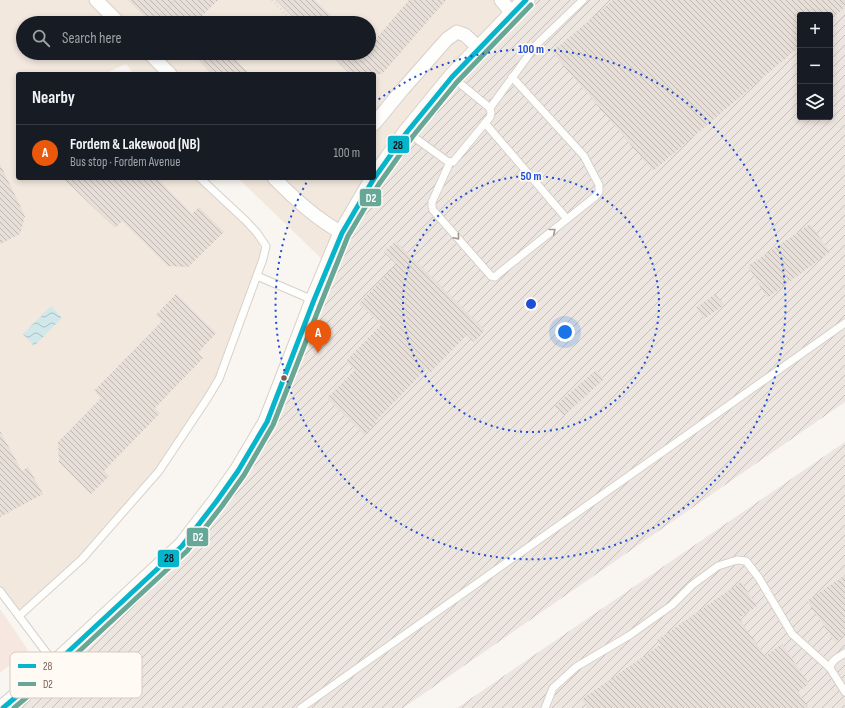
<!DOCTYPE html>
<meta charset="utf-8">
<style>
:root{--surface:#171b24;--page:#20242c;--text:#f1f3f6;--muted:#9ea1a6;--line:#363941;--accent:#ea580c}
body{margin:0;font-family:"Sofia Sans Condensed",sans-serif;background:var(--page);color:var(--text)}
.controls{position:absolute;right:12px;top:12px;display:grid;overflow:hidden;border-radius:4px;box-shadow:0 2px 6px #0003}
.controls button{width:36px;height:36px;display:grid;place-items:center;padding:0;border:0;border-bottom:1px solid var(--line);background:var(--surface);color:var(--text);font:20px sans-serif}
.you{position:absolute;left:565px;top:332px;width:14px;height:14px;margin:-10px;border:3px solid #fff;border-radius:50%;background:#1a73e8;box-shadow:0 0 0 6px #1a73e833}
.badge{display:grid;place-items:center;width:26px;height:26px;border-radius:50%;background:var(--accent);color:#fff;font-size:13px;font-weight:700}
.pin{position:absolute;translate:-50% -33px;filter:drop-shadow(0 1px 2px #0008)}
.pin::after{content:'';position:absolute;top:21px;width:14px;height:12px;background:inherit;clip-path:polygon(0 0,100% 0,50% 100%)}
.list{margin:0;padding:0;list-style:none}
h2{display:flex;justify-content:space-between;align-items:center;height:52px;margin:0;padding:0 16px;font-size:17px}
h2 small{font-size:13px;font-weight:400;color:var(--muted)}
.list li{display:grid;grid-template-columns:26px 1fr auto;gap:12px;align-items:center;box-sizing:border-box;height:56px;padding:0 16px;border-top:1px solid var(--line)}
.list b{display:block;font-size:15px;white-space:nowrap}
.list p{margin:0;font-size:13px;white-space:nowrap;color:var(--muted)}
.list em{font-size:13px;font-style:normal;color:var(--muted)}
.icon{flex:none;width:22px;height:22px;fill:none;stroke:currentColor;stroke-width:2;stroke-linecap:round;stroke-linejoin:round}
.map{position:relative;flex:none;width:845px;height:708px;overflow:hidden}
.search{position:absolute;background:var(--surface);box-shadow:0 2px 6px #0003;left:16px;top:16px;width:360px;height:44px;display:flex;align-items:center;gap:10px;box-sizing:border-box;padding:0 14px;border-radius:22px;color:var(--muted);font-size:15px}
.panel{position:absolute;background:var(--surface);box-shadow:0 2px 6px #0003;left:16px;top:72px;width:360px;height:108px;border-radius:4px}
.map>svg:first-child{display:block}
</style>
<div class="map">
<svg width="845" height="708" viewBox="0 0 845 708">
<defs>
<pattern id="industrial-furrows" width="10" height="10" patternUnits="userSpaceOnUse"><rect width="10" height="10" fill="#ede5e0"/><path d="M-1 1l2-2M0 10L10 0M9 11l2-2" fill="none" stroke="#c5bdb8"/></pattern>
<pattern id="water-waves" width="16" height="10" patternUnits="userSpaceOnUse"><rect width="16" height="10" fill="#d0e8ea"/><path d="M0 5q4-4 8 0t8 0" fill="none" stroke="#aebfc0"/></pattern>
<pattern id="building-back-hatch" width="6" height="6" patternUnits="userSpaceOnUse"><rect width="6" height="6" fill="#e6ded7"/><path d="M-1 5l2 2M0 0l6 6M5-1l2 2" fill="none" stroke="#bfb7b1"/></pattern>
</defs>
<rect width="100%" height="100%" fill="#f9f5f0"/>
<!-- residential -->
<path fill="#f2e8de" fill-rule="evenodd" d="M0,0h517l-189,265 -90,-87h136v-104h-240l-8,-10 -22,10h-86v104h182l57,55 6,26 -44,120 -60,92 -77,88 -63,57 -19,-27zM23,23h346v30h-346z"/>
<!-- commercial -->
<polygon fill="#f6e8e1" points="0,609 28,650 0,673"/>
<!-- industrial -->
<g fill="url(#industrial-furrows)" fill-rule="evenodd">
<path d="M526,0h319v402l-442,306h-400l179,-162 56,-75 135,-291zM800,15h30v102h-30z"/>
<polygon points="845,442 845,708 457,708"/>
</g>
<!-- water -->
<polygon fill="url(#water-waves)" points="51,306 62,318 34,346 23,334"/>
<!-- building -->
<g fill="url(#building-back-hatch)">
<polygon points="128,0 218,0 195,23 151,23"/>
<polygon points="276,0 315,0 338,23 299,23"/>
<polygon points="409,0 446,0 382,74 350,74 329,53 369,53 369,47"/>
<polygon points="613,0 845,0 845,7 836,15 800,15 800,46 653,171 552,52"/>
<polygon points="192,53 229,53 250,74 212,74"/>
<polygon points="0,164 25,216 20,234 0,244"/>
<polygon points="63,178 157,178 192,214 199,207 224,232 188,267 168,266 122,221 115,228"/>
<polygon points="810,224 830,252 767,298 748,266"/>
<polygon points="396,241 485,330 474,342 467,335 430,373 426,369 375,422 376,423 364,435 327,398 355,370 346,361 381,325 359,304 396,264 384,252"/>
<polygon points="176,294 216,333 198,353 203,358 155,408 160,413 104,471 109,476 91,494 59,462 58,442 101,398 94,391 162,321 156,315"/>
<polygon points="715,294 724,305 704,319 696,308"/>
<polygon points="596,370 604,379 564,416 555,406"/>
<polygon points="0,431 22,471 28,467 43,494 0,517"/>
<polygon points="845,575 845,635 835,642 807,601"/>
<polygon points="741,582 757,606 739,618 765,656 782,644 809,684 798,692 809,708 588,708 582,699 660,645 657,640"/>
</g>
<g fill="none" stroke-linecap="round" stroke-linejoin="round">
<defs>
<g id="service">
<polyline points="490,108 536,45 583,0"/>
<polyline points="485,123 567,219"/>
<polyline points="407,132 447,161 450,162 453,162 490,117 491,113 490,108 452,77"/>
<polyline points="450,162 432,202 432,207 433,210 491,276 495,277 498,274 596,196 599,192 599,185 584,156 512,77"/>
<polyline points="257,276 313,300"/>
<polyline points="0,591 55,664"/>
<polyline points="19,616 82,559 159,471 207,399 219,379 263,259 266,246 257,233 246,221 200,178"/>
<path d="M845,653c-6,4 -14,7 -15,15l15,24"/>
<polyline points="301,708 845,323"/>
<polyline points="545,708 553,688 576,667 630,635 672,605 692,585 718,566 737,560 746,561 759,578 792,634 830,668"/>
</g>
<g id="minor">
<polyline points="96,0 119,23"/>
<polyline points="501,0 512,13"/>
<polyline points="149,53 170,74"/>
<polyline points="374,124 402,90 447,39 457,32 465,35 479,48"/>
<path d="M274,178c21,21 41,40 68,55"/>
</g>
<polyline id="tertiary" points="3,708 55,664 182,546 216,502 238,471 267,422 300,337 314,300 342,233 373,180 407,132 452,77 526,0"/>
</defs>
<!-- service casing -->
<use href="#service" stroke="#d7d1cb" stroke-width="9"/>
<!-- minor casing -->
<use href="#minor" stroke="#d7d1cb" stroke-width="15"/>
<!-- tertiary casing -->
<use href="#tertiary" stroke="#d7d1cb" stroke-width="19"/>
<!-- path -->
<g stroke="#dcd5d0" stroke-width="2.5" stroke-dasharray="1 3" stroke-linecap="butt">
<polyline points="272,0 292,21"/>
<polyline points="152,23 175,0"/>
</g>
<!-- service -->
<use href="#service" stroke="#fefefd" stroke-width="7"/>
<!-- minor -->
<use href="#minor" stroke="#fefefd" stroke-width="13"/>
<!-- tertiary -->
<use href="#tertiary" stroke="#fefefd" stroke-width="17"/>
<defs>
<polyline id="bus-1" points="3,708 55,664 182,546 216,502 238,471 267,422 314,300 342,233 373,180 407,132 452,77 526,0"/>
<polyline id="bus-2" points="14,708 60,669 187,551 222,506 244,475 273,425 321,303 348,236 379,184 413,136 457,82 531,5"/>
</defs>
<!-- bus-1 casing -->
<use href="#bus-1" stroke="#fffaf3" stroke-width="8"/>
<!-- bus-2 casing -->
<use href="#bus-2" stroke="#fffaf3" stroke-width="8"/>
<!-- bus-1 -->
<use href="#bus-1" stroke="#06b5cc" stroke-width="5"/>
<!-- bus-2 -->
<use href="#bus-2" stroke="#67a797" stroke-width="5"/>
</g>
<!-- one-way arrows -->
<defs><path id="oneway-chevron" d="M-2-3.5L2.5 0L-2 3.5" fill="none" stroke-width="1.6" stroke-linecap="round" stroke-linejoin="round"/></defs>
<g stroke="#a8958b">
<use href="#oneway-chevron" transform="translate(553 231) rotate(-39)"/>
<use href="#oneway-chevron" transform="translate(457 237) rotate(49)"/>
</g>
<!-- distance rings -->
<g fill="none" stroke="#1d4ed8" stroke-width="2" stroke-dasharray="2 4">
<circle cx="531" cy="304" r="128"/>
<path d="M374 103A255 255 0 1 1 309 178"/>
</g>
<!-- markers -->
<circle fill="#7a5c4d" stroke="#fffaf3" stroke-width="1.5" cx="284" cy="378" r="3.5"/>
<!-- legend -->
<rect x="10" y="652" width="132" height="46" rx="6" fill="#fffaf3" stroke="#d7cbc1" stroke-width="1"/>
<rect x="18" y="664" width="18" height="4" fill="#06b5cc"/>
<rect x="18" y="682" width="18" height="4" fill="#67a797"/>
<g font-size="11" fill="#7a5c4d">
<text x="43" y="670">28</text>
<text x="43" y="688">D2</text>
</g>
<circle cx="531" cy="304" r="6" fill="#1d4ed8" stroke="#fffaf3" stroke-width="2"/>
<g font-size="12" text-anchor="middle" font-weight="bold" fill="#1d4ed8" stroke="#fffaf3" stroke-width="3.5" stroke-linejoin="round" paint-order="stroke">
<text x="531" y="53">100 m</text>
<text x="531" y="180">50 m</text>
</g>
<g stroke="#fffaf3" stroke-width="1.5">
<rect x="387" y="135" width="23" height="19" rx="4" fill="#06b5cc"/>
<rect x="359" y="188" width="23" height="19" rx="4" fill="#67a797"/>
<rect x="186" y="527" width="23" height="20" rx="4" fill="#67a797"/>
<rect x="157" y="549" width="23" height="19" rx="4" fill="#06b5cc"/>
</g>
<g font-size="11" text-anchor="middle" font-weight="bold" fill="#fff">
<text x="371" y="202">D2</text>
<text x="198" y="541">D2</text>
</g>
<g font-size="11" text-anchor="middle" font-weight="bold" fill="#111">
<text x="398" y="149">28</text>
<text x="169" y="562">28</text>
</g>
</svg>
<div class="controls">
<button>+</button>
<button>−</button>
<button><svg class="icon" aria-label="layers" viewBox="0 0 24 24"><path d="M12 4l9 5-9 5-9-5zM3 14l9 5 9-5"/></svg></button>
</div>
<div class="you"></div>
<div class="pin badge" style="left:318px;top:353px">A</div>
<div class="search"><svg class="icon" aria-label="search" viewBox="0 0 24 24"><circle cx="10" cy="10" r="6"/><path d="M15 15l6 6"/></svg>Search here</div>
<section class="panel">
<h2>Nearby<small></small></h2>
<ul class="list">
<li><span class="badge">A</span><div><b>Fordem &amp; Lakewood (NB)</b><p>Bus stop · Fordem Avenue</p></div><em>100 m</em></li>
</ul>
</section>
</div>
